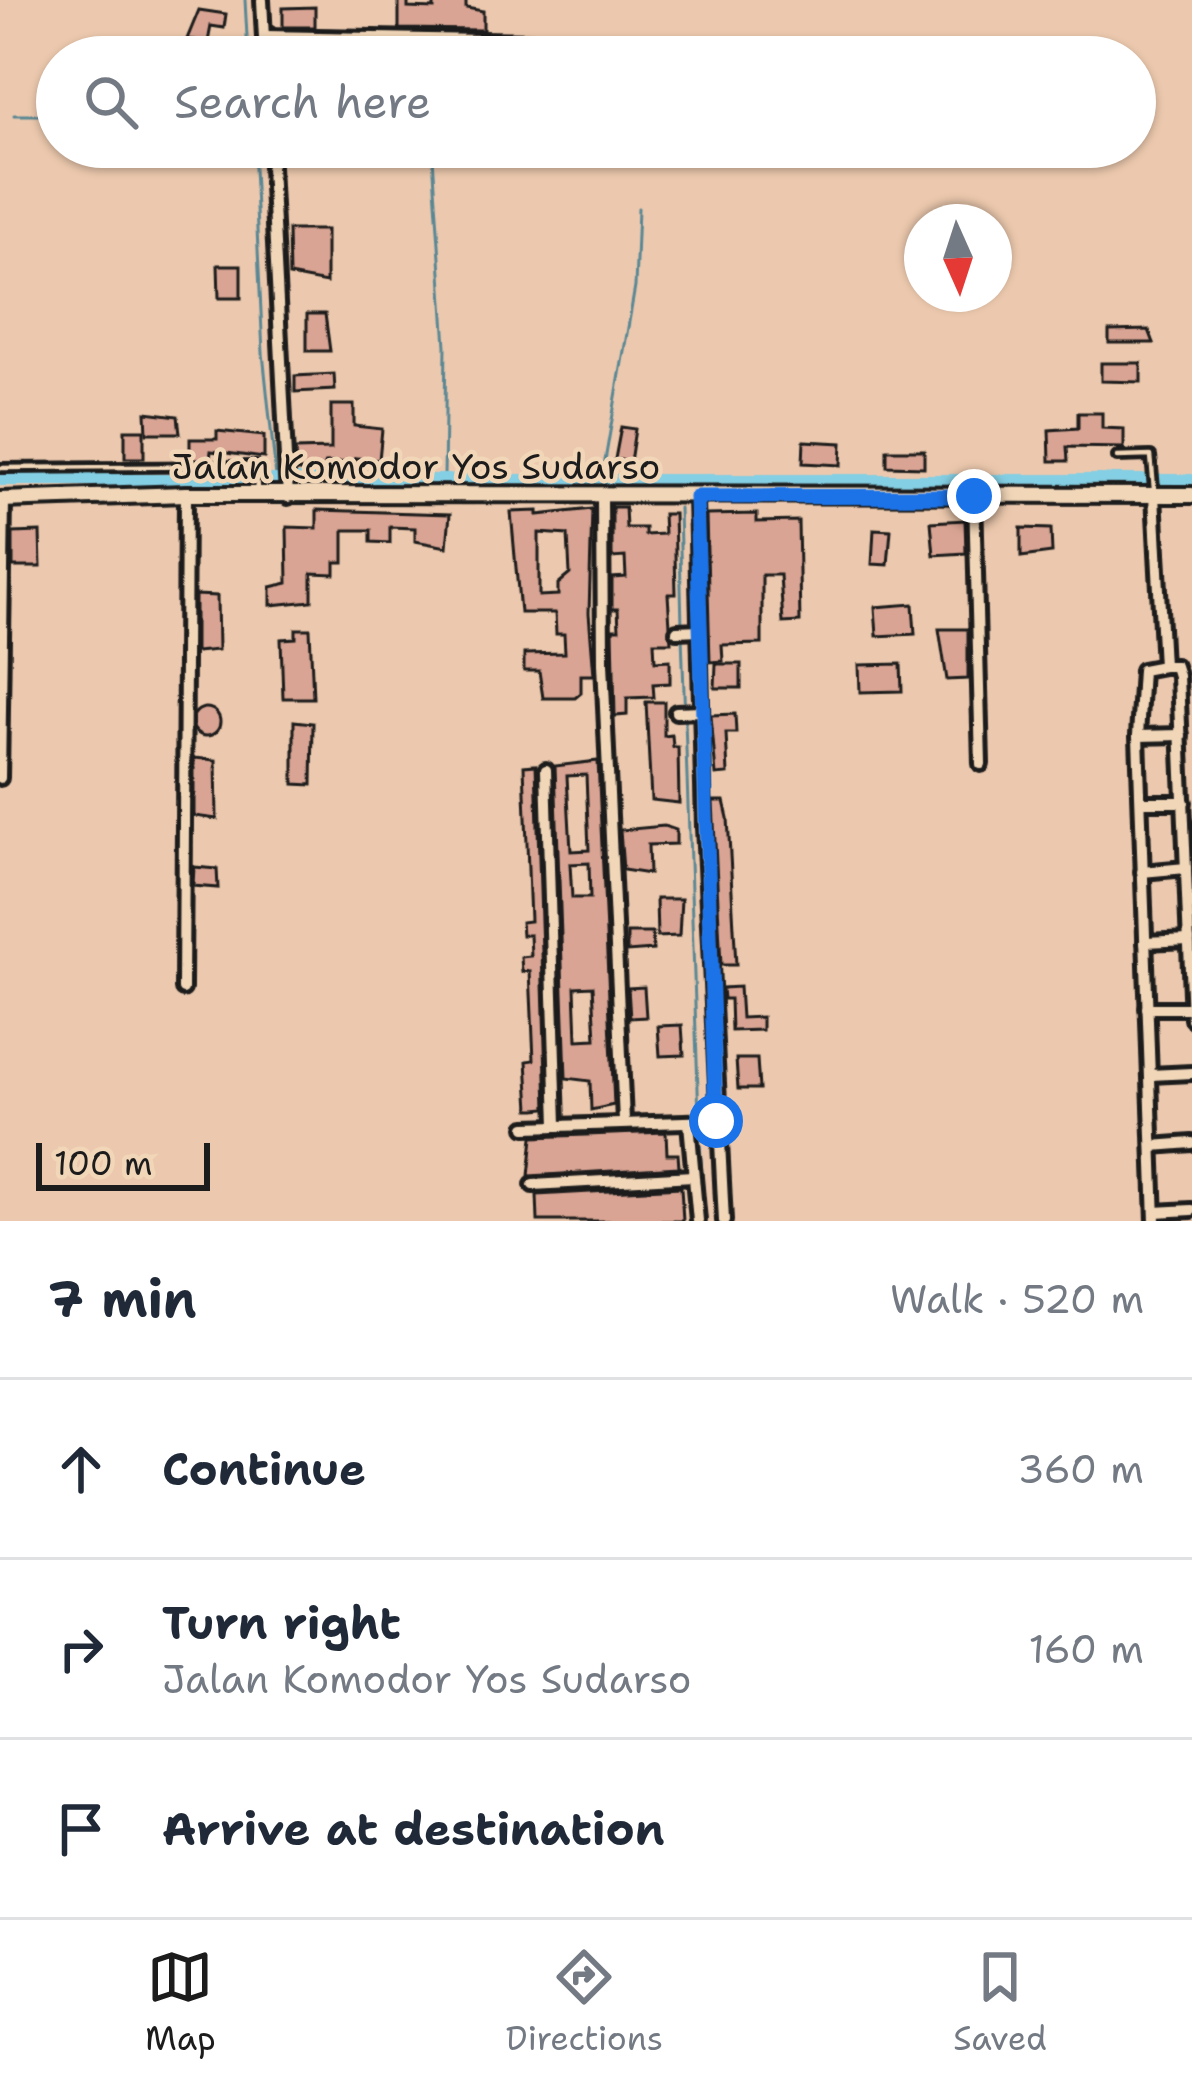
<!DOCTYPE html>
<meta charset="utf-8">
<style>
:root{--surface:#fff;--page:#f2f2f3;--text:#1f2937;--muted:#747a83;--line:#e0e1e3;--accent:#1c1c1c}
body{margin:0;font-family:"Shantell Sans",sans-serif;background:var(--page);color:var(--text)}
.compass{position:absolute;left:904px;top:204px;width:108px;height:108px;border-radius:50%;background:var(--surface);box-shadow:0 3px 9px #0004;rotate:177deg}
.scale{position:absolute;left:36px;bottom:30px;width:174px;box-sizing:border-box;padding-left:12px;border:6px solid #1c1c1c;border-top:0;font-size:33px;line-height:42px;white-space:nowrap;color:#1c1c1c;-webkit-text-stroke:9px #f1d6b8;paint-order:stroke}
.stop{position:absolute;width:36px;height:36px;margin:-27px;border:9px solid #1a73e8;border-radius:50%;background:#fff}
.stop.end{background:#1a73e8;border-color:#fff;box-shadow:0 3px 12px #0008}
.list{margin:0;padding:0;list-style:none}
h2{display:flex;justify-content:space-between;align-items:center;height:156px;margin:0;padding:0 48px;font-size:51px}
h2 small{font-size:39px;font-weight:400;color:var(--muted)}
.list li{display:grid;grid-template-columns:78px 1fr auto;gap:36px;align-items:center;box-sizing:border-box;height:180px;padding:0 48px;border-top:3px solid var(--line)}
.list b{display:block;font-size:45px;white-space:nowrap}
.list p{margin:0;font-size:39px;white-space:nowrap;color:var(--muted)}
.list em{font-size:39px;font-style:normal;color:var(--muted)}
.icon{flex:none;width:66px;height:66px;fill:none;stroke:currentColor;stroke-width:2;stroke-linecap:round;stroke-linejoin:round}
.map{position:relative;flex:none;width:1192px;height:1221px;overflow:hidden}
.search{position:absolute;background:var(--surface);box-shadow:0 3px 9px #0004;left:36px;right:36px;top:36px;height:132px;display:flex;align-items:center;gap:30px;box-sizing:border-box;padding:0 42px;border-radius:66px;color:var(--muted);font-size:45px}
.sheet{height:696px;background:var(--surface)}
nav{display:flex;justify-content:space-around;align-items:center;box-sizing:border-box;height:168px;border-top:3px solid var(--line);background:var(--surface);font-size:33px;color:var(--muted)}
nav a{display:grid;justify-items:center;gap:6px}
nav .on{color:var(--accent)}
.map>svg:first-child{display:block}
</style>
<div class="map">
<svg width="1192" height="1221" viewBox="0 0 1192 1221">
<rect width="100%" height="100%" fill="#ecc9ae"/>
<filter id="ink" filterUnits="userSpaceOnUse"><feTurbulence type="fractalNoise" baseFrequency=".00833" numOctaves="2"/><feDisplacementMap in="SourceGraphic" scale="24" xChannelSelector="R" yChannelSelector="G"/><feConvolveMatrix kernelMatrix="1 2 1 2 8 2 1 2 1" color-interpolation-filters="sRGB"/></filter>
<g filter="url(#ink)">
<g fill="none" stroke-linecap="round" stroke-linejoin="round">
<!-- stream -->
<g stroke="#5a8794" stroke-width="3">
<polyline points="245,0 248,55"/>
<polyline points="14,115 57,115"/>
<polyline points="253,147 263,353 276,477"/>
<polyline points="433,157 446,346 444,477"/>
<polyline points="602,478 635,287 638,208"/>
<polyline points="679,487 679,478"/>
<polyline points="679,508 682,626"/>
<polyline points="682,635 699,1117"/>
<polyline points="699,1127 705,1221"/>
</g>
<!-- canal -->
<polyline stroke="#84cfe4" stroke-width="12" points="0,480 1192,480"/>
</g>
<!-- building -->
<g fill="#d9a493" stroke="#1c1c1c" stroke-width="3" fill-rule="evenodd">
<polygon points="399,0 408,0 408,8 434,9 434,0 466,0 466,8 483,11 483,30 399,29"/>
<polygon points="315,7 315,27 283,27 283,8"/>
<polygon points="199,10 226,14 224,28 211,26 208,42 187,39"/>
<polygon points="288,230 326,230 326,283 289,276"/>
<polygon points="218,265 241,265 241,298 219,298"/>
<polygon points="307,314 325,314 330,351 307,351"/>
<polygon points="1149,330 1154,343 1109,343 1109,331"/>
<polygon points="1101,363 1141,363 1141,382 1101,381"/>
<polygon points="334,374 335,390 295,392 295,376"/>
<polygon points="331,405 354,405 354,426 382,429 379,460 355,458 355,462 325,463 325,471 296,471 295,450 331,449"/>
<polygon points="146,412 178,416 180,433 147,433"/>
<polygon points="1078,413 1102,413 1102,428 1124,429 1124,448 1067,447 1068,461 1050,461 1049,430 1078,428"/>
<polygon points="621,427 635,429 630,462 615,459"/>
<rect x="125" y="430" width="19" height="28"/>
<polygon points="217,431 264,436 264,458 211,451 210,459 190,459 190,439 217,439"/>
<polygon points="804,441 842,443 841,465 803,463"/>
<polygon points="887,450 924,450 924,467 887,466"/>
<polygon points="612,507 625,507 626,528 645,528 645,535 664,534 663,514 674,514 676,594 668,594 671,642 654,642 655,661 670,660 670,683 653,684 654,697 627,698 627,715 615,716 613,629 619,629 618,609 612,609 612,578 626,577 625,557 612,558"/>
<path d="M592,509l-3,104 5,62h-13v18l-6,5h-32l-4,-27h-15v-17l41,-1 -1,-19h-8l-1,-21h-35l-9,-101 27,-1v4zM539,533l29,2 2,39 -12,10v11l-19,1z"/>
<polygon points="317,510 450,514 447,547 415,541 415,528 390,527 390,543 371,542 371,530 344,530 344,562 335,562 335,574 312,573 312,601 271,605 271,587 288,583 287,527 317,528"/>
<polygon points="757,514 757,522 798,521 800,622 783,623 780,575 762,575 762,644 722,645 723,661 710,662 706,515"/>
<polygon points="965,520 966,553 934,555 931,522"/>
<polygon points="1021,528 1051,529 1052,553 1021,557"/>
<polygon points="874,529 891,530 888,565 872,564"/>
<polygon points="40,532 41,567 13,567 13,533"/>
<polygon points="195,595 217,596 218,650 195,652"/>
<polygon points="913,604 915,634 877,636 875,607"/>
<polygon points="296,629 310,629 313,698 283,698 281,639 296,638"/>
<polygon points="939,629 968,629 968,679 947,680"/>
<polygon points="716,664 741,664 741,688 715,688"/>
<polygon points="901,664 902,691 860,692 859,665"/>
<polygon points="646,702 664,702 664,736 672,735 673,747 678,747 679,803 651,800"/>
<circle cx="206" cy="722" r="14"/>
<polygon points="735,714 736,733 726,733 728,774 716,775 711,715"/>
<polygon points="294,721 313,723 312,785 294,784"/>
<polygon points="194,758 216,760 217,819 194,816"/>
<path d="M598,761l16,344 -23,5 -1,-29 -24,-3 -11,-312zM586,775l3,75 -18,1 -4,-75zM589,863l1,35h-18l-2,-34zM593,986l3,53 -19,1 -2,-53z"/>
<polygon points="536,765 547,1108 536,1109 530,1109 527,1061 534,1060 530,971 522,972 521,957 531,956 530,935 522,935 521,922 530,921 524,766"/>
<polygon points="713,801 724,801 728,818 736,965 721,965"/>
<polygon points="664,826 676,830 676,844 648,845 649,874 623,870 620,830"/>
<polygon points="194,867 217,869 218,888 193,886"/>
<polygon points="656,899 681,899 679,936 657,937"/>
<polygon points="627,933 652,933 653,950 627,952"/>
<polygon points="644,987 646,1017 630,1018 628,988"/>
<polygon points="739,987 741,1018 762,1017 762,1030 731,1031 730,999 723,999 722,988"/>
<polygon points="682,1025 684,1055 660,1056 658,1026"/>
<polygon points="736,1059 757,1059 759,1089 738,1089"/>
<polygon points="666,1132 667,1154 678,1154 679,1167 529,1176 533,1137"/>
<polygon points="681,1187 683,1221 538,1221 537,1195"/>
</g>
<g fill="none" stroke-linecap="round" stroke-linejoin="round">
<defs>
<g id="lane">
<polyline points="217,56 265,55"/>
<polyline points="1117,457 1151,456 1154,489"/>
<polyline points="0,468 256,466 257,492"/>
</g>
<g id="street">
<polyline points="262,0 265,57"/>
<polyline points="264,36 590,42"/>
<polyline points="270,147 288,497"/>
<polyline points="1154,495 1163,666 1175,666 1178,676 1192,1019"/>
<polyline points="974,496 981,764"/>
<polyline points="696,497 704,827 724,1221"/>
<polyline points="602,498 603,663 624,1121"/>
<polyline points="677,631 699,630"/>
<polyline points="676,712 701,711"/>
<polyline points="1138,736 1181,735"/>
<polyline points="546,770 557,1125"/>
<polyline points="0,778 4,500"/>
<polyline points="1141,802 1184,802"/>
<polyline points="1142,872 1186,868"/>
<polyline points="1145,942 1189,940"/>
<polyline points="183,989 186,494"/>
<polyline points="1147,1008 1192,1008"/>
<polyline points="1150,1075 1192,1073"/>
<polyline points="689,1123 698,1221"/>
<polyline points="526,1127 716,1121"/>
<polyline points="1153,1146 1192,1143"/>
<polyline points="533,1185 693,1176"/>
<polyline points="1155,1212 1192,1210"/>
<polyline points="1155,1221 1138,736 1142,670 1163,666"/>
</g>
<polyline id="secondary" points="0,500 186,494 1192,495"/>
</defs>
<!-- lane casing -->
<use href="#lane" stroke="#1c1c1c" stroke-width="14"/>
<!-- street casing -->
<use href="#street" stroke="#1c1c1c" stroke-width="20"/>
<!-- secondary casing -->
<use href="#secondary" stroke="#1c1c1c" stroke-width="22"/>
<!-- lane -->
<use href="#lane" stroke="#f1d6b8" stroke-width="4.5"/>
<!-- street -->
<use href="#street" stroke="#f1d6b8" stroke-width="10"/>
<!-- secondary -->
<use href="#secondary" stroke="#f1d6b8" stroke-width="14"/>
</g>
</g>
<g fill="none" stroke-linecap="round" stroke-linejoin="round" filter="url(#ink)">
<!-- route -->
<polyline stroke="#1a73e8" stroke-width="15" points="716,1121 696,497 974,496"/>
</g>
<g text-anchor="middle" stroke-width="9" stroke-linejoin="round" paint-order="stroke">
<!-- street labels -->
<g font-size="36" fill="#1c1c1c" stroke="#f1d6b8">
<text x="416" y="479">Jalan Komodor Yos Sudarso</text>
</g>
</g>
</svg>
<svg class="compass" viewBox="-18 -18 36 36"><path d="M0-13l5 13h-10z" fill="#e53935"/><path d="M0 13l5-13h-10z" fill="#747a83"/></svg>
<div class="scale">100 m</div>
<div class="stop" style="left:716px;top:1121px"></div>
<div class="stop end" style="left:974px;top:496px"></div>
<div class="search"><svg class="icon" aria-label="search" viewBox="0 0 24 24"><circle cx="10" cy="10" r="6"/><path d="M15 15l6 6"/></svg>Search here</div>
</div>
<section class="sheet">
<h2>7 min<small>Walk · 520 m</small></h2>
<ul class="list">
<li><svg class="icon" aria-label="ahead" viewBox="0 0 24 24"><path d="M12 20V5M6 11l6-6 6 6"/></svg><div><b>Continue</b></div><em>360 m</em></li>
<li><svg class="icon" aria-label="right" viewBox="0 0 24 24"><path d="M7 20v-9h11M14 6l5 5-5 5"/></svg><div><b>Turn right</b><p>Jalan Komodor Yos Sudarso</p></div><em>160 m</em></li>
<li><svg class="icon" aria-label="arrive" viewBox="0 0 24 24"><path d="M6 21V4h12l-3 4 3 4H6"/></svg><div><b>Arrive at destination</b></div></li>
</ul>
</section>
<nav>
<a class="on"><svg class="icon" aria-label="map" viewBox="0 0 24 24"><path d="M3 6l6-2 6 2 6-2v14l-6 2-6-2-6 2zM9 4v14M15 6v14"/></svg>Map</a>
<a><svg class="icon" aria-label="directions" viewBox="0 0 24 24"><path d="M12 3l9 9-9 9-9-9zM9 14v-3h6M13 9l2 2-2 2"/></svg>Directions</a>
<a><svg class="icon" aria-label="saved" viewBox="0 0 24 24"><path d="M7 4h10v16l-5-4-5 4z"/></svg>Saved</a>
</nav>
